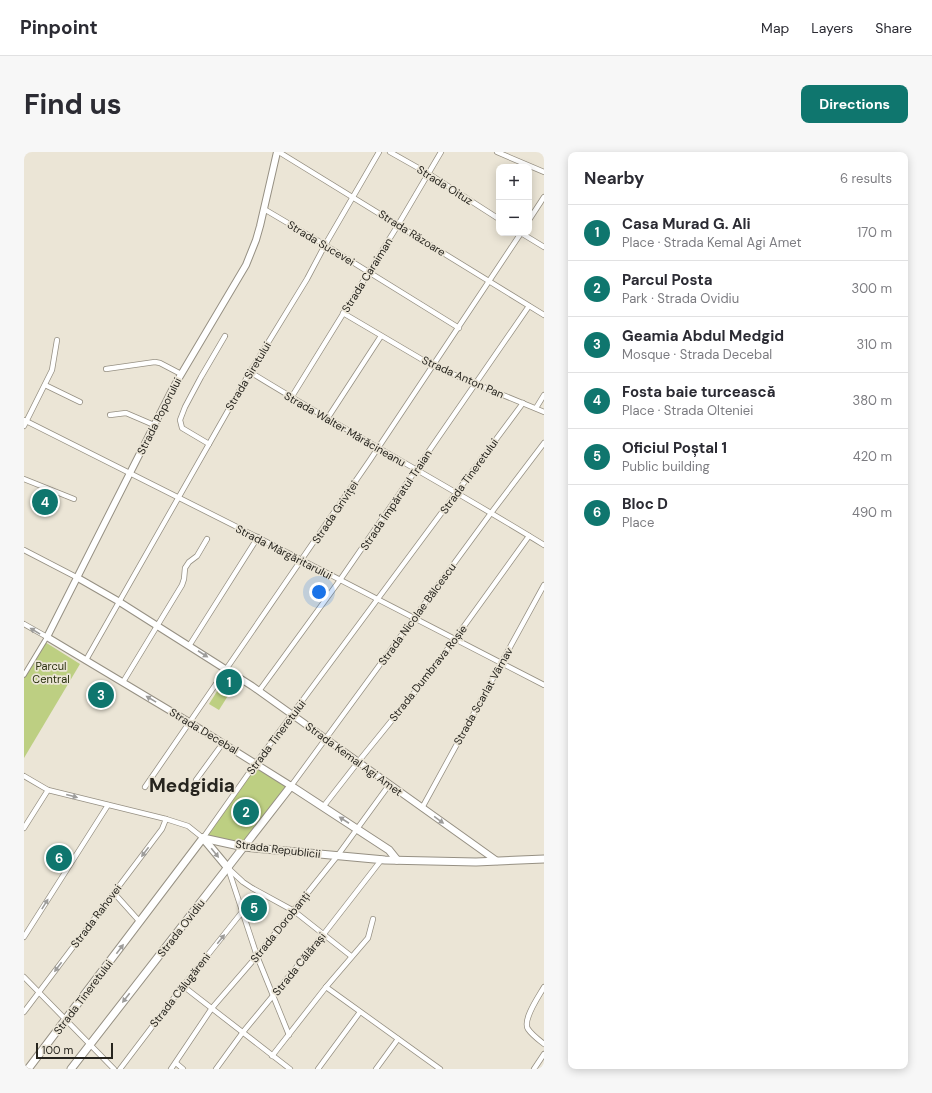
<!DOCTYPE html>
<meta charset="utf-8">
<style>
:root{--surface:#fff;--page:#f7f7f7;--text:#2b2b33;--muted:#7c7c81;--line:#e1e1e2;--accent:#0f766e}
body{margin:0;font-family:"DM Sans",sans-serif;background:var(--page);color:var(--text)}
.controls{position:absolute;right:12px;top:12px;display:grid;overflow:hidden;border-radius:8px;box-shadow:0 2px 10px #0003}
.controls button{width:36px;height:36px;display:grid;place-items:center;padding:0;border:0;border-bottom:1px solid var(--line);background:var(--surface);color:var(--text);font:20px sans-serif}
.scale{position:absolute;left:12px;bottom:10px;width:77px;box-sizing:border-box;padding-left:4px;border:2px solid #26241e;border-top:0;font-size:11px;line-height:14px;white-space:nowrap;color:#26241e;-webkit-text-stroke:3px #ebe5d6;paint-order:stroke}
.you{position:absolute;left:295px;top:440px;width:14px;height:14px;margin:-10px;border:3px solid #fff;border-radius:50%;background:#1a73e8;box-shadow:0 0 0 6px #1a73e833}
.badge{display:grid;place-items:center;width:26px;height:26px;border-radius:50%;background:var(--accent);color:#fff;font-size:13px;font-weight:700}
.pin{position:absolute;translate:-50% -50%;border:2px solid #fff;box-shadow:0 1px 4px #0006}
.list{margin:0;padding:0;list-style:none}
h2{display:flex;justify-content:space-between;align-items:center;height:52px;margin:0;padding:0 16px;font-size:17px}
h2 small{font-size:13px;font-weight:400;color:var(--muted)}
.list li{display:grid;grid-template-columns:26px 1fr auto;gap:12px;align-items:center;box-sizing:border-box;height:56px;padding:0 16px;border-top:1px solid var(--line)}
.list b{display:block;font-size:15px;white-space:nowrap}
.list p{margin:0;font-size:13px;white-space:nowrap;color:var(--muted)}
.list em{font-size:13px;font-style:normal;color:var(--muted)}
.map{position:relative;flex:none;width:520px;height:917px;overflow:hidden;border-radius:8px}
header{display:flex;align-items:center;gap:24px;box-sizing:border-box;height:56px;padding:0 20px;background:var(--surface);border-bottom:1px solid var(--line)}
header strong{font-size:19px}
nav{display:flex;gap:22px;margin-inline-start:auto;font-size:14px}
.intro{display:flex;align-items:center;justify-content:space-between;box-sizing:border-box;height:96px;padding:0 24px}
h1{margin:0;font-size:28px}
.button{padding:10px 18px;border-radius:8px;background:var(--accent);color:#fff;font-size:14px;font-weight:700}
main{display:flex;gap:24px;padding:0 24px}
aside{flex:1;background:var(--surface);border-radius:8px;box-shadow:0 2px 10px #0003}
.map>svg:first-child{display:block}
</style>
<header>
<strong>Pinpoint</strong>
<nav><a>Map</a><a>Layers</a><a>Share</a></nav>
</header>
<div class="intro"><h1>Find us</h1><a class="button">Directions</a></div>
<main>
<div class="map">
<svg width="520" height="917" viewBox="0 0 520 917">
<rect width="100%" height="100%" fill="#ebe5d6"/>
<!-- green -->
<g fill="#bdcf82">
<polygon points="21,490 56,512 0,606 0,525"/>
<polygon points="197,533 207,539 195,558 185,552"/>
<polygon points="232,611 267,634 220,695 179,686"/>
</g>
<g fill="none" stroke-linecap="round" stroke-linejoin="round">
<defs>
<polyline id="pedestrian" points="0,523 23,485"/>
<g id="minor">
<polyline points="255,0 520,163"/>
<polyline points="366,0 405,22 475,67"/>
<polyline points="473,0 520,20"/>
<polyline points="240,57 301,93 435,176"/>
<polyline points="505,68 520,45"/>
<polyline points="497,81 520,95"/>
<polyline points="319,161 409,214 520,260"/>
<polyline points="82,217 131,210 136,211 157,222"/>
<path d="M226,220c97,60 197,113 294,173"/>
<polyline points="21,233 56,250"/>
<polyline points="267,246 374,73 417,0"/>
<polyline points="512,256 520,243"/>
<polyline points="86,263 102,261 130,273"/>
<polyline points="303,267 357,184"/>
<polyline points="0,268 231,384 520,533"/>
<polyline points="0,274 28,218 33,188"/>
<polyline points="185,292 158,276 156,268 161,255 177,225 201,184"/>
<polyline points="0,327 50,347"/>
<polyline points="0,398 54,426"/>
<polyline points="0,472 23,485"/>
<polyline points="165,494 234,385"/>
<polyline points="62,508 226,220 283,127 301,93 355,0"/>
<polyline points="99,530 158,433 160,427 161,416 165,410 173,404 183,387"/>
<polyline points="235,539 316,428 505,154"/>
<polyline points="0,624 24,638 142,667 164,674 179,686 232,611 499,251"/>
<polyline points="172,628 199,591"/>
<polyline points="267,634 467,361 520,291"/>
<polyline points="121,635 346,308 497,81"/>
<polyline points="299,655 334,610 407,520 505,384"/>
<polyline points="398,656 520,433"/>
<polyline points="0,676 24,638"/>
<polyline points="204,716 233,804 265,883"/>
<polyline points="205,717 219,730 228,736 270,759 327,804"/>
<polyline points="90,741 116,770"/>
<polyline points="0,785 84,653"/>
<polyline points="0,825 90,917"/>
<polyline points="159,834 266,917"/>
<polyline points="302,835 416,917"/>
<path d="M520,835c-5,9 -22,33 -16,42 4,6 11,11 16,15"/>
<polyline points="0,860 138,677 142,667"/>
<polyline points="248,904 302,835 344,786 349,767"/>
<polyline points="152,911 159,917"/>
<polyline points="96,917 159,834 218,760"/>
<polyline points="147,917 188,856 233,804 314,703 365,633"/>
<polyline points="192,917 219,880 299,783 358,707"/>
<polyline points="294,917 336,860"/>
<polyline points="352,917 374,887"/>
<polyline points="510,917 520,902"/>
</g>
<g id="tertiary">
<polyline points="253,0 236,74 232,88 222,113 149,236 23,485 165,570 267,634"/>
<polyline points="54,426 94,449 228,534 473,709"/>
</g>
<g id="secondary">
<polyline points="179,686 220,695 361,708 452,710 520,707"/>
<polyline points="179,686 204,716"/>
<polyline points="4,917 179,686"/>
<polyline points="47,917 267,634 365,698 373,708"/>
</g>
</defs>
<!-- pedestrian casing -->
<use href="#pedestrian" stroke="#969083" stroke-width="5.5"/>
<!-- minor casing -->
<use href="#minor" stroke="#969083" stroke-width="6"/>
<!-- tertiary casing -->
<use href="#tertiary" stroke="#969083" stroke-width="8"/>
<!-- secondary casing -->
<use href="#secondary" stroke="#969083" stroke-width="9"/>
<!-- pedestrian -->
<use href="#pedestrian" stroke="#fff" stroke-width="3.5"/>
<!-- minor -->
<use href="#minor" stroke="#fff" stroke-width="4.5"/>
<!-- tertiary -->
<use href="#tertiary" stroke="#fff" stroke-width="6"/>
<!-- secondary -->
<use href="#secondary" stroke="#fff" stroke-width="7"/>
</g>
<!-- one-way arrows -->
<defs><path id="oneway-solid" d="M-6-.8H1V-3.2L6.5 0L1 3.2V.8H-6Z"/></defs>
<g fill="#9d9c9a">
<use href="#oneway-solid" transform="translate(11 479) rotate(-149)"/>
<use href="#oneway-solid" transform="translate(179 502) rotate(33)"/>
<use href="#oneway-solid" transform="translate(127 547) rotate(-149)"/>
<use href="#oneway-solid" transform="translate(48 644) rotate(15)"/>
<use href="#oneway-solid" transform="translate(320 668) rotate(-147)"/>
<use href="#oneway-solid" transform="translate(415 668) rotate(36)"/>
<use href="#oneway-solid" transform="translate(121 700) rotate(127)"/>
<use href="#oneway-solid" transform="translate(191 701) rotate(51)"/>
<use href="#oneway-solid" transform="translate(21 752) rotate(-58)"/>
<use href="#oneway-solid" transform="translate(197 787) rotate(-51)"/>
<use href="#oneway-solid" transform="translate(96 797) rotate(-53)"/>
<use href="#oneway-solid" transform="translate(34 815) rotate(127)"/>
<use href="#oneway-solid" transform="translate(102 846) rotate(128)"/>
</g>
<g text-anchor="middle" stroke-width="3.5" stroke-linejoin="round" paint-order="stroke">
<!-- street labels -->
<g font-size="11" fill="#26241e" stroke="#ebe5d6">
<text transform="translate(421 33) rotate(32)" y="4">Strada Oituz</text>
<text transform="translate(388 81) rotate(32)" y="4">Strada Răzoare</text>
<text transform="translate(297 91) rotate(31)" y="4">Strada Sucevei</text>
<text transform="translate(343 123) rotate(-58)" y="4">Strada Caraiman</text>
<text transform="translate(224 224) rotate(-59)" y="4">Strada Siretului</text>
<text transform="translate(439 225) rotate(24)" y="4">Strada Anton Pan</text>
<text transform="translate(135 264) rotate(-63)" y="4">Strada Poporului</text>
<text transform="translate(321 277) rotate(30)" y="4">Strada Walter Mărăcineanu</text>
<text transform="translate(445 324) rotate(-54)" y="4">Strada Tineretului</text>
<text transform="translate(372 348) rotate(-56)" y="4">Strada Împăratul Traian</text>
<text transform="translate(311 360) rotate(-56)" y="4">Strada Griviței</text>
<text transform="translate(260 400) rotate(27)" y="4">Strada Mărgăritarului</text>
<text transform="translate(393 462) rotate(-54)" y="4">Strada Nicolae Bălcescu</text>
<text transform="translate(404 521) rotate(-52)" y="4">Strada Dumbrava Roșie</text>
<text transform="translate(459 544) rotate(-61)" y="4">Strada Scarlat Vârnav</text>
<text transform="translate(180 579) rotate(31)" y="4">Strada Decebal</text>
<text transform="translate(252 585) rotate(-53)" y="4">Strada Tineretului</text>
<text transform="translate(330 607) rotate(36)" y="4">Strada Kemal Agi Amet</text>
<text transform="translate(254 697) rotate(7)" y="4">Strada Republicii</text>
<text transform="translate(72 764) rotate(-53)" y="4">Strada Rahovei</text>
<text transform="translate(256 775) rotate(-51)" y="4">Strada Dorobanți</text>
<text transform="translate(157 776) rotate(-52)" y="4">Strada Ovidiu</text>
<text transform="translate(275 812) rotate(-51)" y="4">Strada Călărași</text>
<text transform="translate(156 838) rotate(-52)" y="4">Strada Călugăreni</text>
<text transform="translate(59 845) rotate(-53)" y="4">Strada Tineretului</text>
</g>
<!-- park labels -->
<g font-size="11" fill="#29300e" stroke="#ebe5d6">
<text x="27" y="518">Parcul<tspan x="27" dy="13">Central</tspan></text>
</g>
<!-- town labels -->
<g font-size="19" font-weight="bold" fill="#26241e" stroke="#ebe5d6">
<text x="168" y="640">Medgidia</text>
</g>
</g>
</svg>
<div class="controls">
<button>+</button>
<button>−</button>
</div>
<div class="scale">100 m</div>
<div class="you"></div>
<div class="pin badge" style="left:205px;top:530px">1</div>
<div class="pin badge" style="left:222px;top:660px">2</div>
<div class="pin badge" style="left:77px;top:543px">3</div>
<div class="pin badge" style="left:21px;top:350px">4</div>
<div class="pin badge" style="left:230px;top:756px">5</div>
<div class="pin badge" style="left:35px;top:706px">6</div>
</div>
<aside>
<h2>Nearby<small>6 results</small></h2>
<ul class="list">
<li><span class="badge">1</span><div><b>Casa Murad G. Ali</b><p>Place · Strada Kemal Agi Amet</p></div><em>170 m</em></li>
<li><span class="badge">2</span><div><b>Parcul Posta</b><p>Park · Strada Ovidiu</p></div><em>300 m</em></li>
<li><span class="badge">3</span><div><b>Geamia Abdul Medgid</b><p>Mosque · Strada Decebal</p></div><em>310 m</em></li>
<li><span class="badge">4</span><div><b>Fosta baie turcească</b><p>Place · Strada Olteniei</p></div><em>380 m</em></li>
<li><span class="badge">5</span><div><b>Oficiul Poștal 1</b><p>Public building</p></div><em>420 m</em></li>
<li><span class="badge">6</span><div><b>Bloc D</b><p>Place</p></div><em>490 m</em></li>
</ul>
</aside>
</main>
